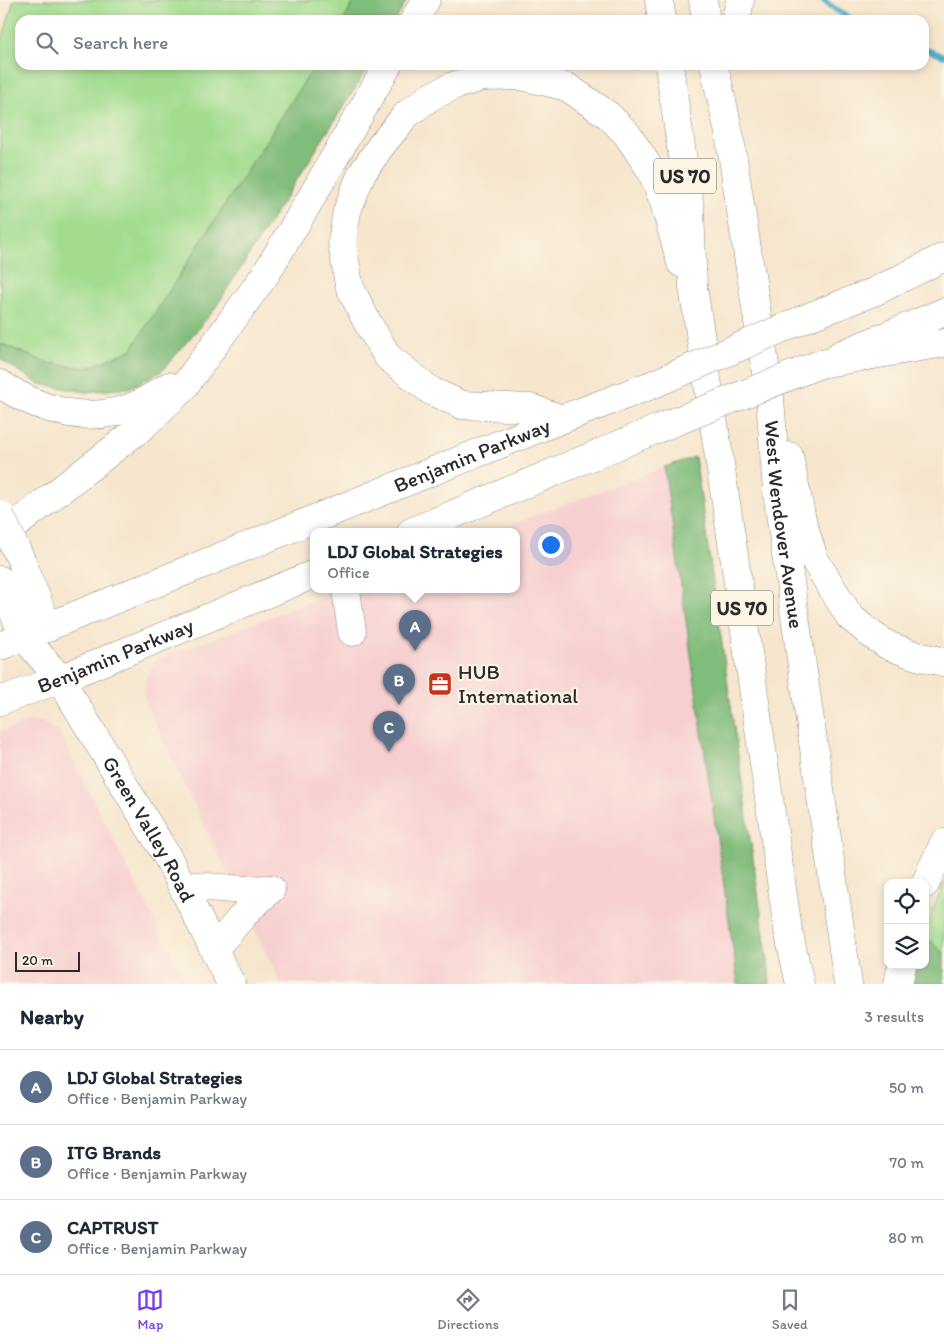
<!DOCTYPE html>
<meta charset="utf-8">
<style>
:root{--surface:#fff;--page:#f2f2f3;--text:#1f2937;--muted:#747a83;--line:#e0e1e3;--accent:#7c3aed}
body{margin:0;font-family:Itim,sans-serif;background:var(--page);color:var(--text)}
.controls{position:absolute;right:15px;bottom:15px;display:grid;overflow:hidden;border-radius:10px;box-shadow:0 2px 8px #0003}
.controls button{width:45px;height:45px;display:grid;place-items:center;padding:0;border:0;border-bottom:1px solid var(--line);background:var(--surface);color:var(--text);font:25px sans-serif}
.scale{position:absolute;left:15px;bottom:12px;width:65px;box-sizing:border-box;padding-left:5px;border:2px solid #2b2b2b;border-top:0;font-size:14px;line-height:18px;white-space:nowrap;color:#2b2b2b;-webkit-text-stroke:4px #fcf5e5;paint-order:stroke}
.you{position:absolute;left:550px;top:544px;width:18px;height:18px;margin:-12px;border:4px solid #fff;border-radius:50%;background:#1a73e8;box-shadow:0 0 0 8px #1a73e833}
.badge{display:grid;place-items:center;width:32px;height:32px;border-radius:50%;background:var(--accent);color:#fff;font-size:16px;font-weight:700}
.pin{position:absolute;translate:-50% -41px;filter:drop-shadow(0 1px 2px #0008)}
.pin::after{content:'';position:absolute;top:26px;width:18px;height:15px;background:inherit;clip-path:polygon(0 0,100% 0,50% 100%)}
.popup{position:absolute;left:310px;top:528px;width:210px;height:65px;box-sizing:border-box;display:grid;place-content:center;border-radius:10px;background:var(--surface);filter:drop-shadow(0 1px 4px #0005);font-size:16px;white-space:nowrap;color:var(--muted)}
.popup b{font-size:19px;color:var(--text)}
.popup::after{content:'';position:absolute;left:50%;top:100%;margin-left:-10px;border:10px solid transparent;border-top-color:var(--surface)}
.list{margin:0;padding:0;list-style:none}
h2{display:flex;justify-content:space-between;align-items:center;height:65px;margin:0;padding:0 20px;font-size:21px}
h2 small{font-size:16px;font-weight:400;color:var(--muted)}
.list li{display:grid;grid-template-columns:32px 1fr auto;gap:15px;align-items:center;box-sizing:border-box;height:75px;padding:0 20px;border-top:1px solid var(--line)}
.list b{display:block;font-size:19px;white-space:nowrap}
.list p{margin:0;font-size:16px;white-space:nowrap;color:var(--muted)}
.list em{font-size:16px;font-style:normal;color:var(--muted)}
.icon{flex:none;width:28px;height:28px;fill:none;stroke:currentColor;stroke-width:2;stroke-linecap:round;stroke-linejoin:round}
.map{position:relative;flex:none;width:944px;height:984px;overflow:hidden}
.search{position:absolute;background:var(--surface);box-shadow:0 2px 8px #0003;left:15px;right:15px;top:15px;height:55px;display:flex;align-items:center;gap:12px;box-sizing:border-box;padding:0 18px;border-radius:15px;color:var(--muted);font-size:19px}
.sheet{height:290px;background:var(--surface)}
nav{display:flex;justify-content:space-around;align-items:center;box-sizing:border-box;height:70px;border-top:1px solid var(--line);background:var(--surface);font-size:14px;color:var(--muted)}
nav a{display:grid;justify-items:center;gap:2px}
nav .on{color:var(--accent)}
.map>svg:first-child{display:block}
</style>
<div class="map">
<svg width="944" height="984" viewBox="0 0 944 984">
<rect width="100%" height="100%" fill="#fcf5e5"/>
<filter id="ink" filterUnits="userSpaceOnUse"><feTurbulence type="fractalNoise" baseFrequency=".02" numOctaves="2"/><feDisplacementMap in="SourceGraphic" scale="10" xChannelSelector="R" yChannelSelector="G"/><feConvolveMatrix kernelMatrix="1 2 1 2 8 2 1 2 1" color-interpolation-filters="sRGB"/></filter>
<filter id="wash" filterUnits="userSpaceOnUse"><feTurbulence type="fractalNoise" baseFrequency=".0096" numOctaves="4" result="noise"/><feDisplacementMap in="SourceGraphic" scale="20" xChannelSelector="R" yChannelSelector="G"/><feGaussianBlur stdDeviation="1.12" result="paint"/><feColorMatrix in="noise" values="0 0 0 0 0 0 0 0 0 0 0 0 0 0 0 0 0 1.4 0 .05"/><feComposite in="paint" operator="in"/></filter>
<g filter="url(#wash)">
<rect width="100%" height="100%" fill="#f6e6cd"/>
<!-- built -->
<g fill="#f7cfd0">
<polygon points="664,467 738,984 281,984 146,704 144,693 147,677 154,661 341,590 516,590 516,532 492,532"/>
<polygon points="29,721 42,722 59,732 186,984 0,984 0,732"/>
</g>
<!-- green -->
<g fill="#a1dc8f" stroke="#66845d">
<polygon points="14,0 355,0 344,20 20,20 20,65 315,65 131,350 87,368 47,363 3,344 0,348 0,46"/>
<polygon points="944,882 944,954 925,936 925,930"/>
</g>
<!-- forest -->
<g fill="#80bc7a" stroke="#567452">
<polygon points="355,0 407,0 396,20 344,20"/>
<polygon points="315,65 370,65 214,310 162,371 129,388 86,392 39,384 0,359 0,348 2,344 47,363 87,368 131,350"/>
<polygon points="695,457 769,969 770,984 738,984 664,467"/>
<polygon points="925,936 944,954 944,984 913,984 917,965 925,965"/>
</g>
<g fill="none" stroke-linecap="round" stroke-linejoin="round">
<!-- stream -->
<g stroke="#4cafcb" stroke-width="6">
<polyline points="823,0 838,11 854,20"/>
<polyline points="924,49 944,56"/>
</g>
</g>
</g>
<g filter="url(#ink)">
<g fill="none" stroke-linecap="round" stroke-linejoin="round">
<defs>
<g id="minor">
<polyline points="346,590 352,632"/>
<polyline points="182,885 245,890 271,889"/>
<polyline points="214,949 248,910 271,889"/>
</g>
<g id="major">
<polyline points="840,355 944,312"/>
<polyline points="22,562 48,628"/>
<polyline points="0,580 24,637"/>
</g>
<g id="highway">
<polyline points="659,0 662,20"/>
<polyline points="703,0 706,20"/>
<polyline points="414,20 426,0"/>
<polyline points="736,20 740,0"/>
<polyline points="669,65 690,208 693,287 732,542 788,930 800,984"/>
<path id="s1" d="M714,65l15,68 41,265 7,94 71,492"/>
<polyline points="811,316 876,291 944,257"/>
<polyline points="820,364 944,343"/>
<path d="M0,384c43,28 90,42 139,20 10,-5 20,-12 30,-18"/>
<polyline points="562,419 530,408 462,405 431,391 388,357 366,320 349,285 342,242 347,211 361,175 380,147 406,115 430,97 453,86 482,77 521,76 567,87 608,115 627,134 652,172 664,202 681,263"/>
<polyline points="789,456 802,520 814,559 850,617 872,635 889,646 917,656 944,662"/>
<polyline points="411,532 657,429"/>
<polyline points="0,537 143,426 183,388 265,275 307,205 388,65"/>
<path id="s2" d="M24,637l36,42 108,179 63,126"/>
<path id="s3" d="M0,646l562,-227 87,-33"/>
<path id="s4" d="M0,701l60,-22 254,-105"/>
<polyline points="925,884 944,843"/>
<polyline points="898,984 902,965"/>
</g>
</defs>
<!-- minor casing -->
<use href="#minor" stroke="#90887c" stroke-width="29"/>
<!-- major casing -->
<use href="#major" stroke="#90887c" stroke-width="29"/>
<!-- highway casing -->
<use href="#highway" stroke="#90887c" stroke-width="29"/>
<!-- minor -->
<use href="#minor" stroke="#fff" stroke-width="28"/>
<!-- major -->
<use href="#major" stroke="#fff" stroke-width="28"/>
<!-- highway -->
<use href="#highway" stroke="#fff" stroke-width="28"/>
<defs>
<polyline id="major-bridge" points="0,515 22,562"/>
<g id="highway-bridge">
<polyline points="649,386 811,316"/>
<polyline points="657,429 820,364"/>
</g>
</defs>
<!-- major-bridge casing -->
<use href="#major-bridge" stroke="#90887c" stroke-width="29" stroke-linecap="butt"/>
<!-- highway-bridge casing -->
<use href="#highway-bridge" stroke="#90887c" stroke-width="29" stroke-linecap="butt"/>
<!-- major-bridge -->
<use href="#major-bridge" stroke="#fff" stroke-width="28"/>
<!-- highway-bridge -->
<use href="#highway-bridge" stroke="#fff" stroke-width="28"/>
</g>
</g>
<!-- icons -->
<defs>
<symbol id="office-square" viewBox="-11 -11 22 22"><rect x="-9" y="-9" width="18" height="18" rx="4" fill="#c8321e" stroke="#fcf5e5"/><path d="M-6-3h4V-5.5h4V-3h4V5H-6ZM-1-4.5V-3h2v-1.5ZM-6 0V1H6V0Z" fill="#fff"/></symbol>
</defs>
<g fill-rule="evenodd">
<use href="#office-square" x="426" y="670" width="28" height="28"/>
</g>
<g text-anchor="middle" stroke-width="4.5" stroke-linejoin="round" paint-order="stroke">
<!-- shield labels -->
<g fill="#fcf5e5" stroke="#6a6863" stroke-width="1">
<rect x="654" y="158.5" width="62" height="35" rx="4"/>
<rect x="711" y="590.5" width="62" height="35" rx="4"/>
</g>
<g font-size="20" font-weight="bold" fill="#2b2b2b">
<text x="685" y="183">US 70</text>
<text x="742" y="615">US 70</text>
</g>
<!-- street labels -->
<g font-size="21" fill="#2b2b2b" stroke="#fcf5e5">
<text dy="7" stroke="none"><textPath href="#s3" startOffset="509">Benjamin Parkway</textPath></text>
<text dy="7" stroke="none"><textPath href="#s1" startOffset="465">West Wendover Avenue</textPath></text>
<text dy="7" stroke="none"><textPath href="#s4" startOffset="124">Benjamin Parkway</textPath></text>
<text dy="7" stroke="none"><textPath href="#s2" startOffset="230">Green Valley Road</textPath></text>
</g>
<!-- poi labels -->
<g font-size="21" fill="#2b2b2b" stroke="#fcf5e5" text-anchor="start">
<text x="458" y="679">HUB<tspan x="458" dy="24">International</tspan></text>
</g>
</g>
</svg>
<div class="controls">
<button><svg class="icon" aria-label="locate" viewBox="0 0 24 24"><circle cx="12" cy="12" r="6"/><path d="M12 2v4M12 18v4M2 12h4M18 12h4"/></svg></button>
<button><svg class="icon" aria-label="layers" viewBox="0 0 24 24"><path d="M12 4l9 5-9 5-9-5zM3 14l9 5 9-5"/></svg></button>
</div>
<div class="scale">20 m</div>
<div class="you"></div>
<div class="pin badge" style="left:415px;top:651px;background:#5c6f8a">A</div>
<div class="popup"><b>LDJ Global Strategies</b>Office</div>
<div class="pin badge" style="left:399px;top:705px;background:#5c6f8a">B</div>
<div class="pin badge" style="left:389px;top:752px;background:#5c6f8a">C</div>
<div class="search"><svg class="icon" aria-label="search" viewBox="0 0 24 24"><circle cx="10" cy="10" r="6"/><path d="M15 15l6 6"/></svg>Search here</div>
</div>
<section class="sheet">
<h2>Nearby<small>3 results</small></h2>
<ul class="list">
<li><span class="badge" style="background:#5c6f8a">A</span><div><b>LDJ Global Strategies</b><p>Office · Benjamin Parkway</p></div><em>50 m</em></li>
<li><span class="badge" style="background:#5c6f8a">B</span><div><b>ITG Brands</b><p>Office · Benjamin Parkway</p></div><em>70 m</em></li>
<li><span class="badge" style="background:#5c6f8a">C</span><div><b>CAPTRUST</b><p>Office · Benjamin Parkway</p></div><em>80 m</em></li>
</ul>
</section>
<nav>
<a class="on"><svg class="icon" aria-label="map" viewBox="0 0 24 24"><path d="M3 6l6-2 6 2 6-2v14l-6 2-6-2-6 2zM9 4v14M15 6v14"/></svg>Map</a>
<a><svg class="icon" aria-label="directions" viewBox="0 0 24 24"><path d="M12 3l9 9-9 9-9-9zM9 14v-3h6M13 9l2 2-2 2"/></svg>Directions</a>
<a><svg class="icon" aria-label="saved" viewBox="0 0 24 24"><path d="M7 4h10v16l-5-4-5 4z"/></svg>Saved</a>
</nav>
